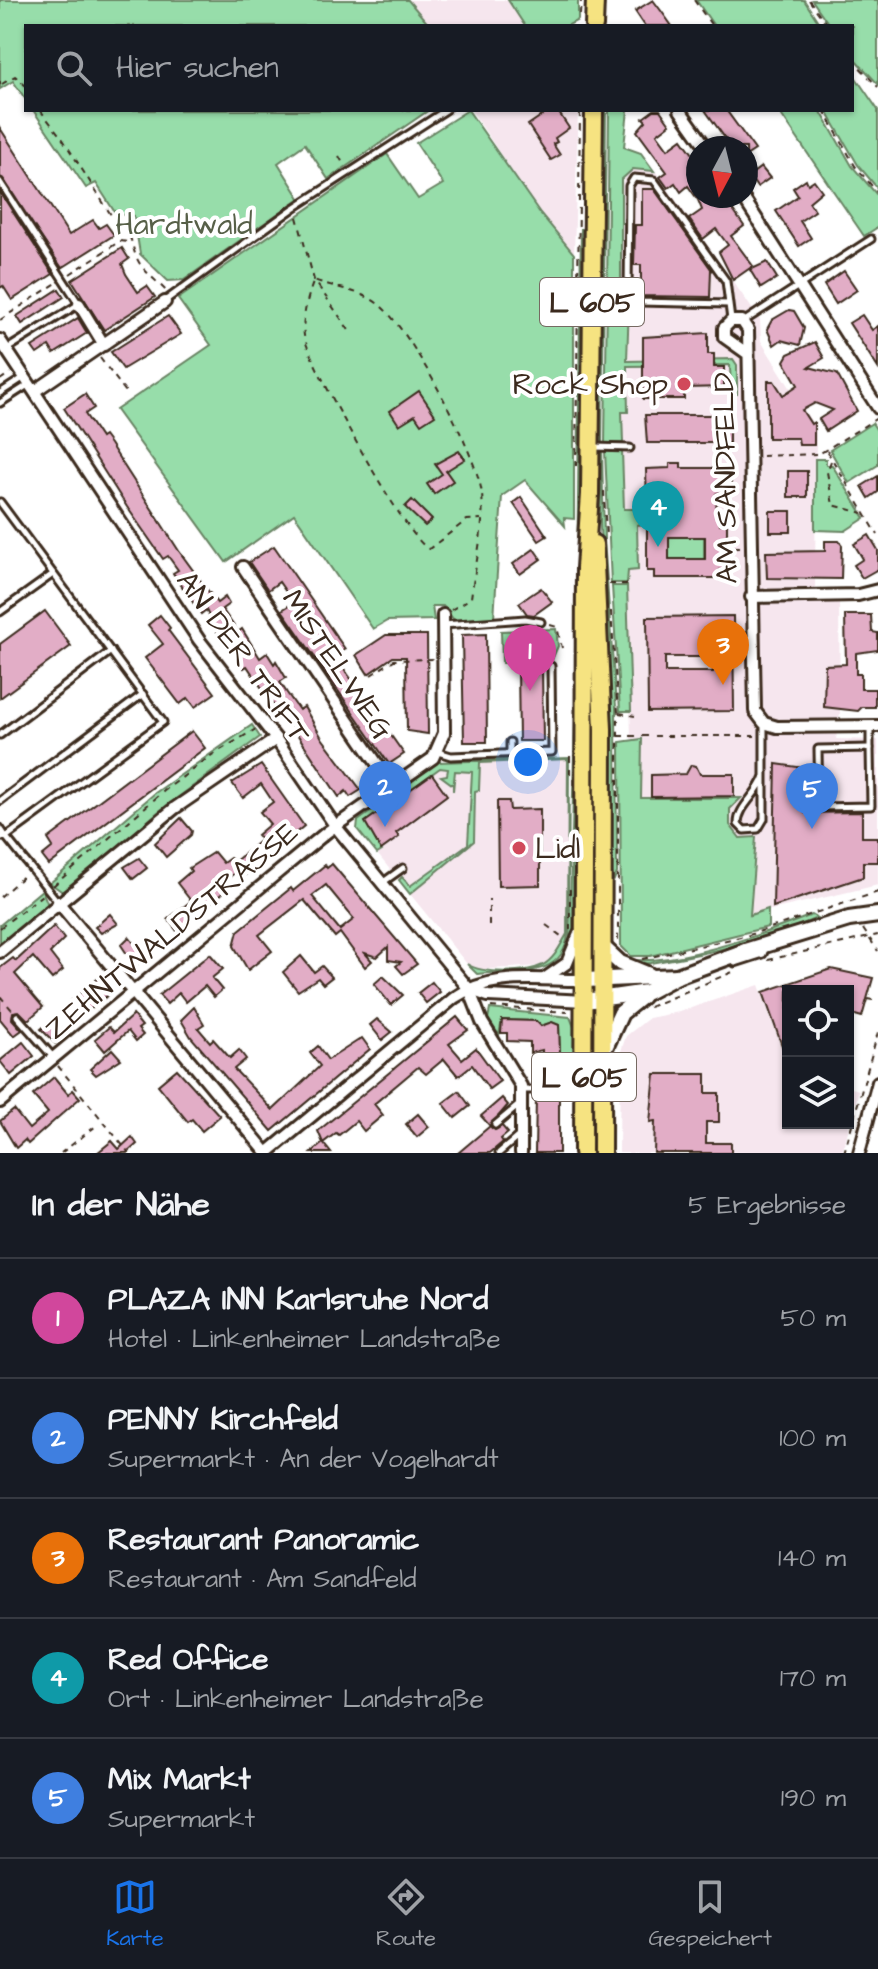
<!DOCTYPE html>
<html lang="de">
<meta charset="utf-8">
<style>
:root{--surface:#171b24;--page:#20242c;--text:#f1f3f6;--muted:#9ea1a6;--line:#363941;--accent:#1a73e8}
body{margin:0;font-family:"Architects Daughter",sans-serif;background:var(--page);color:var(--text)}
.controls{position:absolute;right:24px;bottom:24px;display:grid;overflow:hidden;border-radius:0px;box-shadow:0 2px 6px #0004}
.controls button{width:72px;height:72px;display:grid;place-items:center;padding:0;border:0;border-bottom:2px solid var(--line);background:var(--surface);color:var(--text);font:40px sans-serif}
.compass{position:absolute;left:686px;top:136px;width:72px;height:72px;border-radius:50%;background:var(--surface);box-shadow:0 2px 6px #0004;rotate:187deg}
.you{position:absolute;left:528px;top:762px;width:28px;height:28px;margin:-20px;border:6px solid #fff;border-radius:50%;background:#1a73e8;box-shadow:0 0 0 12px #1a73e833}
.badge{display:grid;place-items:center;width:52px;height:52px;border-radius:50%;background:var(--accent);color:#fff;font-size:26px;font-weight:700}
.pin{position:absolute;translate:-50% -66px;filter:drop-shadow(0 2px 4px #0008)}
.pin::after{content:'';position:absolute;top:42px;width:28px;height:24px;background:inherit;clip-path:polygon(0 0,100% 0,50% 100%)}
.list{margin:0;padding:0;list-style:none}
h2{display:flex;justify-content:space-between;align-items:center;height:104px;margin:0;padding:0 32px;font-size:34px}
h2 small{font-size:26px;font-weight:400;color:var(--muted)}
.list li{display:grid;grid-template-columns:52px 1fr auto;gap:24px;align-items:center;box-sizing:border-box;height:120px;padding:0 32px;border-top:2px solid var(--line)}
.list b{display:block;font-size:30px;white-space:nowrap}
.list p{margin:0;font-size:26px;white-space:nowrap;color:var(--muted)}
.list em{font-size:26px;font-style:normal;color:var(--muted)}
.icon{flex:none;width:44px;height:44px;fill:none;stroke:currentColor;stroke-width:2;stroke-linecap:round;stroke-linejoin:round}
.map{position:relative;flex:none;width:878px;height:1153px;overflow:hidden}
.search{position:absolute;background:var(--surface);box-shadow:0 2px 6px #0004;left:24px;right:24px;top:24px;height:88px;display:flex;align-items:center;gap:20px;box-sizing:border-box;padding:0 28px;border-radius:0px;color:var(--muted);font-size:30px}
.sheet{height:704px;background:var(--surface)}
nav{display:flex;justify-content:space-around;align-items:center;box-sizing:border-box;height:112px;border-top:2px solid var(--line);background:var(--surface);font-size:22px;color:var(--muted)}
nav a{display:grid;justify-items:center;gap:4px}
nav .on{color:var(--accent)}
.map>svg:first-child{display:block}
</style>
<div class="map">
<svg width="878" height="1153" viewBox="0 0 878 1153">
<rect width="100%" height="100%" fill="#fff"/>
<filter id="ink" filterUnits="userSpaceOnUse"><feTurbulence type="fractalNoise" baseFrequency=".0125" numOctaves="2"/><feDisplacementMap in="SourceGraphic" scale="16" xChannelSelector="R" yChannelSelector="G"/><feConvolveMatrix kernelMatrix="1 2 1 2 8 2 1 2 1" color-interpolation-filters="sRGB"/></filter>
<g filter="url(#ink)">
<!-- built -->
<g fill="#f6e6ee">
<polygon points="408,0 508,0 525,26 430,26"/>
<polygon points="471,110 578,110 574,254 540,213"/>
<polygon points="639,168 656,172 760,320 761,341 816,429 815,600 839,600 840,714 836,739 878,740 878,885 750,915 756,838 740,838 732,831 730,809 740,799 640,798 642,740 631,739 627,571 638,570 637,525 645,524 644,509 624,509 622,412 628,411 629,304 621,294 621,185 628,172"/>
<polygon points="568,759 567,934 555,955 541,966 476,970 467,964 357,829 438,765"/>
<polygon points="759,985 788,1066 788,1123 848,1123 848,1087 859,1090 842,1153 619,1153 620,1054 626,1036 649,1018 679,1012"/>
</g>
<!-- green -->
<g fill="#97ddaa" stroke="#698464" stroke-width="2">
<polygon points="0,0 408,0 430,26 26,26 26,100 13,81 0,89"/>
<polygon points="508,0 578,0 578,20 567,26 525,26"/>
<polygon points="696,0 804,0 821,26 714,26"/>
<polygon points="812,0 878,0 878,84 852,56 852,26 830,26"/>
<polygon points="852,72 878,110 878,189 858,165 826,110 852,110"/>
<polygon points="33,110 429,110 328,179 305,144 278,163 300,198 184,280 168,281 140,254 134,216 116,214 96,183 86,188"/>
<polygon points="468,110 540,213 574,254 574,519 564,518 565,526 525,480 502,496 494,618 454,620 443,606 432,606 434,620 387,621 373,629 294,514 226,562 116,410 211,345 178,299 387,154 418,199 443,184 416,143"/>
<polygon points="603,110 606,110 602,442 600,437"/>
<polygon points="609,110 628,110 624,147 641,153 654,171 633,169 621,180 621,294 607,294"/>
<polygon points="778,110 820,110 852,166 878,196 878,227 864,236"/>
<polygon points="581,228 579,713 574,759 573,936 569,948 576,677"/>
<polygon points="607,298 622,298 629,304 627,361 733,359 737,365 737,394 731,394 730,365 627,366 628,412 622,412 623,443 605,443"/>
<polygon points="872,423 878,432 878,465 849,483 830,450"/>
<polygon points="602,451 604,539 616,707 617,873 614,880 610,865 600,521"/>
<polygon points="605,451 622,451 624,509 645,509 645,524 637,525 638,570 628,571 627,583 611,583"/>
<polygon points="815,459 826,459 826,465 832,465 865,518 845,531 815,530"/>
<rect x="669" y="537" width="35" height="22"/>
<polygon points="612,586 627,586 631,711 620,711"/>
<polygon points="556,629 558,646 551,662 502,663 501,631"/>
<polygon points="252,725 260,737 158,812 64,893 50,883 155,793"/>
<polygon points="642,739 641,798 741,798 730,809 730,825 740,838 756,837 750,915 768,909 768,927 650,956 631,956 621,946 620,742"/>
<path d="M569,758l-1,176c-5,48 -56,35 -91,40l-10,-10c15,10 58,10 76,1 12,-7 17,-19 24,-31l1,-175 -88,4 -1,27 -4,1 -1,50 -64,53 -11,-14 3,-3 8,9 58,-42 4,-72 -17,-1 -2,20v-6l-12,-9 6,-1 1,-6 -8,-1 -74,54 16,29 -5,3 -20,-25 1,-8 80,-59z"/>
<polygon points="42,890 48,905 0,945 0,925"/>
<path d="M812,915l5,3c-51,23 -111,36 -167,45l-14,1 -9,-5c46,8 141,-27 185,-44z"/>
<polygon points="490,1009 570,1017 574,1027 574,1087 561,1088 559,1025 552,1022 541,1026 536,1021 502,1020 499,1035 488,1019"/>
</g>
<!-- building -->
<g fill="#e2adc6" stroke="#3b2a1e" stroke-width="2" fill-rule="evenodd">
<polygon points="653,0 662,12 672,26 645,26 635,11"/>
<polygon points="550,110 557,110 569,128 555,138 557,142 553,144 560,155 551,160 528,125"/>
<polygon points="654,110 660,110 670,124 657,134 668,149 682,139 698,161 698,196 723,196 744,226 731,236 753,266 733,280 719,252 728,245 716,229 703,239 689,219 702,210 698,200 688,186 681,192 675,183 668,188 660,177 667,172 637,131 646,121 643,118"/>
<polygon points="705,110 726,110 755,150 746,156 746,148 732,148"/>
<polygon points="0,128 69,235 93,220 99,228 106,224 114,235 62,268 0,177"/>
<polygon points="761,167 770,178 757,187 749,176"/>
<polygon points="806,179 808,184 814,180 822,191 809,202 815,211 800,221 811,238 799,246 776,211 798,196 793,188"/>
<polygon points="642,189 654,189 711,269 710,297 641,296 641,265 634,265 635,225 642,225"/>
<polygon points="0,192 53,274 12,300 3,286 0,288"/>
<polygon points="122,248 129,259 122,264 126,274 138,292 147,286 155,297 104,330 72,280"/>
<polygon points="767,262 777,278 761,288 750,270"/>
<polygon points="844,271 857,290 836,304 824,285"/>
<polygon points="59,289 64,297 22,324 17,316"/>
<polygon points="789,310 794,311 804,328 800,345 781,340 774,345 767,329 772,320"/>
<polygon points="862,315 872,330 878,326 878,368 849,323"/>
<polygon points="168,316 181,334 123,369 111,352"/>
<polygon points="78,318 87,333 54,354 49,346 37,354 32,347"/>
<polygon points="708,333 708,354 714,354 714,367 724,367 724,387 684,388 684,399 643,399 643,337"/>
<polygon points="815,342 824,358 809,367 837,374 857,411 826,431 819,419 833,410 815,403 802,410 811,424 814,422 814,445 799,445 798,438 768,438 768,381 774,381 783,395 798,385 784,361 788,354"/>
<polygon points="419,391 435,415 421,424 415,415 399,425 390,411"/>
<polygon points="85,394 94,408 85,414 101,438 104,436 110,444 179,551 217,603 225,597 229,604 222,609 238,632 242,629 260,658 267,653 274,664 276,661 286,678 280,682 287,693 299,710 304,707 322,738 361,790 350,797 346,791 339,797 281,710 278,712 247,666 244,668 227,639 222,642 206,610 201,614 173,573 178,570 168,556 163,559 127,507 64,408"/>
<polygon points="645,415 729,415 729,443 647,443"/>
<polygon points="459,451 465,459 446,471 453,481 434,494 427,484 442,474 435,464"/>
<path d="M670,463h11v5h50v19h-11l3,4 -7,3 1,23h3v7h7v19h3l-3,27h-7v8h-66v-7h-7v-46h7v-18h-7l-1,-38 24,-1zM669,537h36v22h-36z"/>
<rect x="788" y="471" width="19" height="26"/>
<polygon points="878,476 878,492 869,498 862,486"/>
<polygon points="521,497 547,536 539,541 513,503"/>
<polygon points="412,500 432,520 425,526 405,507"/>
<rect x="770" y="511" width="21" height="21"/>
<polygon points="869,535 878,550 878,569 862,578 854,565 863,559 854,544"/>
<polygon points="825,541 839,541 842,545 841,579 767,578 766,552 825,551"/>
<polygon points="274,546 345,649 335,656 404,754 389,764 282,610 293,603 286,592 279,582 268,590 249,562"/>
<polygon points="534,549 541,559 520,574 513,564"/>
<polygon points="541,588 552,602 534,615 527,614 519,603"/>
<polygon points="45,611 71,646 0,698 0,644"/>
<polygon points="160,615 170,628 168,630 215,693 195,707 188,698 180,704 145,658 163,644 148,625"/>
<polygon points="845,615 871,615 872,632 878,633 878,650 856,653 856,674 861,674 861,689 875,689 875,707 862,707 858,711 824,707 825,665 846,664"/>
<path d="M733,616l1,95 -86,1 -1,-95zM665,657h48v15h-48z"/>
<polygon points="486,634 487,742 464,742 462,635"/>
<polygon points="386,635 427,635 428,734 407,731 406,657 393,657 368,674 356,655"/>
<polygon points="518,666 542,666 543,741 519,741"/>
<polygon points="192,731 205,748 49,865 42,856 53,847 48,839"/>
<polygon points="776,764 805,768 805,813 862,812 862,837 878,837 878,862 863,862 863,877 773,907"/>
<polygon points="261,765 304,826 245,875 239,869 226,880 230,885 225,891 177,931 168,919 191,901 177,883 191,871 189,868 214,852 223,863 230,858 234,862 261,840 257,835 270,824 260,812 273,802 261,784 243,798 232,783"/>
<polygon points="691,765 696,766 700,774 734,774 734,796 651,797 651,775 686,774"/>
<polygon points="432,774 447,795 396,833 399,837 381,850 365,822"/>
<polygon points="497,801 509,801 510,810 540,809 540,885 498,886"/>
<polygon points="181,818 192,831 191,835 166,857 155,843"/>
<polygon points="139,858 147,868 133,879 124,867"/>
<path d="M332,864l85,100 -14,10 -7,-8 5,-4 -13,-2v-13l-11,10 -12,-4 7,8 -7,6 -25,-34 -5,4 -31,-37 -45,35 13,16 -24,19 -14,-24 4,-15 53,-43 2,3 32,-26 2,3zM326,885l28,34 -14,11 -28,-34z"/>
<polygon points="110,914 118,924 101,933 95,927"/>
<polygon points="54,926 64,939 50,953 63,970 52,979 33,957 15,974 43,1007 28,1020 19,1011 13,1012 12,1019 22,1030 14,1036 0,1019 0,968 13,958 16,961"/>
<polygon points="129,937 145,957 135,966 121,945"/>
<polygon points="210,954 223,969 212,978 222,990 214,997 205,986 186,1002 179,993 167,1004 159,995"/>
<polygon points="301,956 314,972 322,966 332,977 323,984 318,978 298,991 283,972"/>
<polygon points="831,969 873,978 862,1017 848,1013 848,991 788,991 787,1060 763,992"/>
<polygon points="101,976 113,991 77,1020 65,1006"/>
<polygon points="383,976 403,995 391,1005 374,984"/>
<polygon points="432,982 440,992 426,1003 418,993"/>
<polygon points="194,1007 204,1024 198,1028 210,1042 213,1039 230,1058 239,1050 246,1059 234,1069 273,1110 320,1066 310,1053 318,1046 328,1060 362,1038 370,1049 272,1131 191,1037 181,1020"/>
<polygon points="133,1015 142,1026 138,1029 143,1035 136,1041 128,1031 105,1051 95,1039 109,1027 114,1032"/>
<polygon points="457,1017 468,1030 449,1044 462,1059 476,1048 500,1081 489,1089 472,1065 458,1076 444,1059 426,1074 418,1067 374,1104 383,1115 364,1131 356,1121 339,1135 336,1133 323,1143 331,1153 311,1153 323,1143 318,1131"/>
<polygon points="53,1019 65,1034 55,1043 41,1029"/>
<polygon points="377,1019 392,1032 382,1040 370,1025"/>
<polygon points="502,1020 536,1021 541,1026 552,1022 559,1025 561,1081 542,1080 542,1050 530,1053 530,1042 507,1041 507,1033 501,1033"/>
<polygon points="23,1042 34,1056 11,1075 0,1061"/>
<polygon points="112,1049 121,1059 96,1075 90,1069"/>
<polygon points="177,1069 220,1116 202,1131 192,1119 188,1122 158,1085"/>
<polygon points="655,1074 706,1074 706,1093 719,1093 719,1122 706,1122 706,1143 731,1143 731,1153 654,1153 655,1121 650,1122"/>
<polygon points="54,1077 68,1094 73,1090 80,1098 28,1144 25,1140 16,1148 0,1121 14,1110 29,1129 48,1113 33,1095"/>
<polygon points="459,1091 470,1106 455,1118 443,1103"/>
<polygon points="536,1097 559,1097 559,1153 535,1153"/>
<polygon points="502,1098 508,1105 490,1126 481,1116"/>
<polygon points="418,1114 429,1127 417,1137 406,1124"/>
<polygon points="490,1126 495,1130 502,1126 508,1133 501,1139 503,1142 490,1153 458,1153"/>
<polygon points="132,1137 137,1144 127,1153 97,1153 112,1141 119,1149"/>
</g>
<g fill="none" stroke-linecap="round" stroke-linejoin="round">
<defs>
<g id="lane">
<polyline points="0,182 79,304 7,349"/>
<polyline points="166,300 294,208 446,110"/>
<polyline points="729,304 639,302 628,295 629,186 634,178 654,180 726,281 731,320"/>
<polyline points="743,322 871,239"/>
<polyline points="0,393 23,378"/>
<polyline points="0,403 28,385"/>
<polyline points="595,447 630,448"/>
<polyline points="0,502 163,722 6,837 0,828"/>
<polyline points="0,612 53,574"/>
<polyline points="443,625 525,619 541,622"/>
<polyline points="870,727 870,748"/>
<polyline points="0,735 111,651"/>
<polyline points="510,742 510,754"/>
<polygon points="870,748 871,806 819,807 818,749"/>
<polyline points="438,752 451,756 552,752 551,666"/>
<path d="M764,776c-6,19 -26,30 -26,48l6,6 14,-1 6,-10v-95"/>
<polyline points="0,801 143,694"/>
<polyline points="0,837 6,837 58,902"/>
<polyline points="382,883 403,868"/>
<polyline points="732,960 735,963 763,954 766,946"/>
<polyline points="17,1016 53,1057"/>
<polyline points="522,1090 556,1090"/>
<polyline points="495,1125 519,1105"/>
<polyline points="499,1153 520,1135"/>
</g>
<g id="street">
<polyline points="680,110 707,148"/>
<polyline points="742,196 878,408"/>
<polyline points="79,304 104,345"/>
<polyline points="0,340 199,640 276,739 336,827 469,989 482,1022 521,1086 521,1153"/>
<polyline points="748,354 724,337 724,328 731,321 742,321 748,330 755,711 764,723 777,727 878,726"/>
<polyline points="35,391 165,302"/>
<polyline points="243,567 393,787"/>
<polyline points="751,597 858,595 878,590"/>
<polyline points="58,902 267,1153"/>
<polyline points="0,952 175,808 276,739"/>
<polyline points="544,979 567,963 579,934"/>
<polyline points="469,989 488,996 585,1001"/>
<polyline points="0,1102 327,832 433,758 444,733 443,615"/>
<path d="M267,1153l187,-155c39,-27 86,-17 131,-18"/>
<polyline points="859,1153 878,1082"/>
</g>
<g id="secondary">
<polyline points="603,947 620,963 649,975"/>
<polyline points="585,980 677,976"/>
<polyline points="585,1001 647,992 677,976 745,951 849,919 878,915"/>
<polyline points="603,1052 621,1013 642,996"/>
</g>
<g id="primary">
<polyline points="594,26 595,0"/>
<polyline points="594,544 603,729 602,1153"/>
<polyline points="583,1153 585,568 590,494 594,110"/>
</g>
</defs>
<!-- lane casing -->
<use href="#lane" stroke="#3b2a1e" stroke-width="11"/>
<!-- street casing -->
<use href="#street" stroke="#3b2a1e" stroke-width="16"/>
<!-- secondary casing -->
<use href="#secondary" stroke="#3b2a1e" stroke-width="20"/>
<!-- primary casing -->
<use href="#primary" stroke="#3b2a1e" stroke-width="22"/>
<!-- path -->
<g stroke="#3b2a1e" stroke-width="2" stroke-dasharray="6 6" stroke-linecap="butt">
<polyline points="694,0 712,26"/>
<polyline points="809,0 828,26"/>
<polyline points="580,15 581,0"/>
<polyline points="852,59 878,87"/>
<polyline points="0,81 0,85"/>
<polyline points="2,84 15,76 26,86"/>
<path d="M40,110l22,28 51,80c21,8 16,29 27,46 7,10 19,19 27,28"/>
<polyline points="824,110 855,166 878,193"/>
<polyline points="339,156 344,165"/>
<polyline points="297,217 314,280 351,333"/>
<polyline points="70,274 120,241 129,242"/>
<polyline points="607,296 620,296"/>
<polyline points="0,320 58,282"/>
<polyline points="100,358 129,396"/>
<polyline points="0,380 10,373"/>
<polyline points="639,386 644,386"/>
<polyline points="827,451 878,535"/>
<polyline points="762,456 819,454 877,418"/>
<polyline points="831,461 827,472 833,505 863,513"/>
<polyline points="576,466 580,110"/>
<polyline points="604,491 606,537"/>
<polyline points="722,547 741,547"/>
<polyline points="609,584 631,584"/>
<path d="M451,610l20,-12c4,-33 14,-70 11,-104 -4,-38 -73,-169 -105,-191 -18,-13 -42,-15 -63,-23 -6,15 -14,43 -9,60 8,28 103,202 124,209l38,-29 14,-1"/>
<polyline points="611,611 618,713 618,944"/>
<polyline points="550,625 557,627 562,648"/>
<polyline points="371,675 394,660 434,659"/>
<polyline points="619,713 635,716"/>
<polyline points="618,736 755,736"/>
<polyline points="570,774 570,753"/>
<polyline points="53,886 164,791 212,755 256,729"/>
<polyline points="0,897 26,874"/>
<polyline points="489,925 489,899"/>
<polyline points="546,925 565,939"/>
<polyline points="0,928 42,895"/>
<polyline points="863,929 878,951"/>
<polyline points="570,930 570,889"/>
<polyline points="642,959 749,935 878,892"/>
<polyline points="768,960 878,935"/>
<polyline points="0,996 12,1010"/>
<polyline points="867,999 873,1000"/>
<polyline points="491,1007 568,1012"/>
<polyline points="649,1007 735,971"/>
<polyline points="58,1066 129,1153"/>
<polyline points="61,1153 96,1126"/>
<polyline points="844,1153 878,1032"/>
</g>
<!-- lane -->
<use href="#lane" stroke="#fff" stroke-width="5"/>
<!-- street -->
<use href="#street" stroke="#fff" stroke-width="10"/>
<!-- secondary -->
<use href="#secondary" stroke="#fff" stroke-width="14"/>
<!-- primary -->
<use href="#primary" stroke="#f6e381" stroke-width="16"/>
</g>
</g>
<!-- markers -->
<g fill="#d1495b" stroke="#fff" stroke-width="3">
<circle cx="684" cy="384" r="8"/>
<circle cx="519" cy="848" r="8"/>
</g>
<g text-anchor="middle" stroke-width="8" stroke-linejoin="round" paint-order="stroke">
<!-- shield labels -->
<g fill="#fff" stroke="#766a62" stroke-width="2">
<rect x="540" y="278" width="104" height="48" rx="6"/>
<rect x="532" y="1053" width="104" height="48" rx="6"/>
</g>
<g font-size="28" font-weight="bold" fill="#3b2a1e">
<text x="592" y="312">L 605</text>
<text x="584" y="1087">L 605</text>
</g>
<!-- park labels -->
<g font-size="30" fill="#576048" stroke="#fff">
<text x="184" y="234">Hardtwald</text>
</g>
<!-- poi labels -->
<g font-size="30" fill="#3b2a1e" stroke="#fff" text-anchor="end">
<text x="668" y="394">Rock Shop</text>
<text x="535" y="858" text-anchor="start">Lidl</text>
</g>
<!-- street labels -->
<g font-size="30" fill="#3b2a1e" stroke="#fff">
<text transform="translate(725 478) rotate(-91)" y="10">AM SANDFELD</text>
<text transform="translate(244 657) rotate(54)" y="10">AN DER TRIFT</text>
<text transform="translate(338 664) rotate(56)" y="10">MISTELWEG</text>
<text transform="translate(171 930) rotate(-40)" y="10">ZEHNTWALDSTRASSE</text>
</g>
</g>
</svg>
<div class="controls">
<button><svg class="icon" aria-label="locate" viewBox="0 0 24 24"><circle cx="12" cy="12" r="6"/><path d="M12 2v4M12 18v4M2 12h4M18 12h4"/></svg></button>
<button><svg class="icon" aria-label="layers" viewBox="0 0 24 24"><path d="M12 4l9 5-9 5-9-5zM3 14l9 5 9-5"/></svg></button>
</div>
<svg class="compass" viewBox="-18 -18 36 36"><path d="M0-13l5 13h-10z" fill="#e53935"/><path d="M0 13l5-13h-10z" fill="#9ea1a6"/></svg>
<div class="you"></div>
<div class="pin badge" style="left:530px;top:691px;background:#d1479c">1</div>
<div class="pin badge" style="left:385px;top:827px;background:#3f7fe0">2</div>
<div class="pin badge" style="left:723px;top:685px;background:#e8710a">3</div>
<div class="pin badge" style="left:658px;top:547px;background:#0f9aa8">4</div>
<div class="pin badge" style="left:812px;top:829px;background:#3f7fe0">5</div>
<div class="search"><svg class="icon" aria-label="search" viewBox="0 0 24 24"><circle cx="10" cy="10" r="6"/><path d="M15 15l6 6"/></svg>Hier suchen</div>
</div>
<section class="sheet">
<h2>In der Nähe<small>5 Ergebnisse</small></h2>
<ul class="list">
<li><span class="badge" style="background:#d1479c">1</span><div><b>PLAZA INN Karlsruhe Nord</b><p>Hotel · Linkenheimer Landstraße</p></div><em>50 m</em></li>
<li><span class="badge" style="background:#3f7fe0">2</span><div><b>PENNY Kirchfeld</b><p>Supermarkt · An der Vogelhardt</p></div><em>100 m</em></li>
<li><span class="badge" style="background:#e8710a">3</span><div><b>Restaurant Panoramic</b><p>Restaurant · Am Sandfeld</p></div><em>140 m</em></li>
<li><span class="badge" style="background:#0f9aa8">4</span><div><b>Red Office</b><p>Ort · Linkenheimer Landstraße</p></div><em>170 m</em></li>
<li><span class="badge" style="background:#3f7fe0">5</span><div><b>Mix Markt</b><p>Supermarkt</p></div><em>190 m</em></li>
</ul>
</section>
<nav>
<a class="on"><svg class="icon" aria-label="map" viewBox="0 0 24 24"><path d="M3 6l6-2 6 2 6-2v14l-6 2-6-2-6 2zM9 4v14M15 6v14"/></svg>Karte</a>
<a><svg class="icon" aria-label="directions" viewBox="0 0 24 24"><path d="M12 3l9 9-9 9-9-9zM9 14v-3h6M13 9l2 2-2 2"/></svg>Route</a>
<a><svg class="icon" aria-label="saved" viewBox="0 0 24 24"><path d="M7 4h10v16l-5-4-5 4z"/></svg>Gespeichert</a>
</nav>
